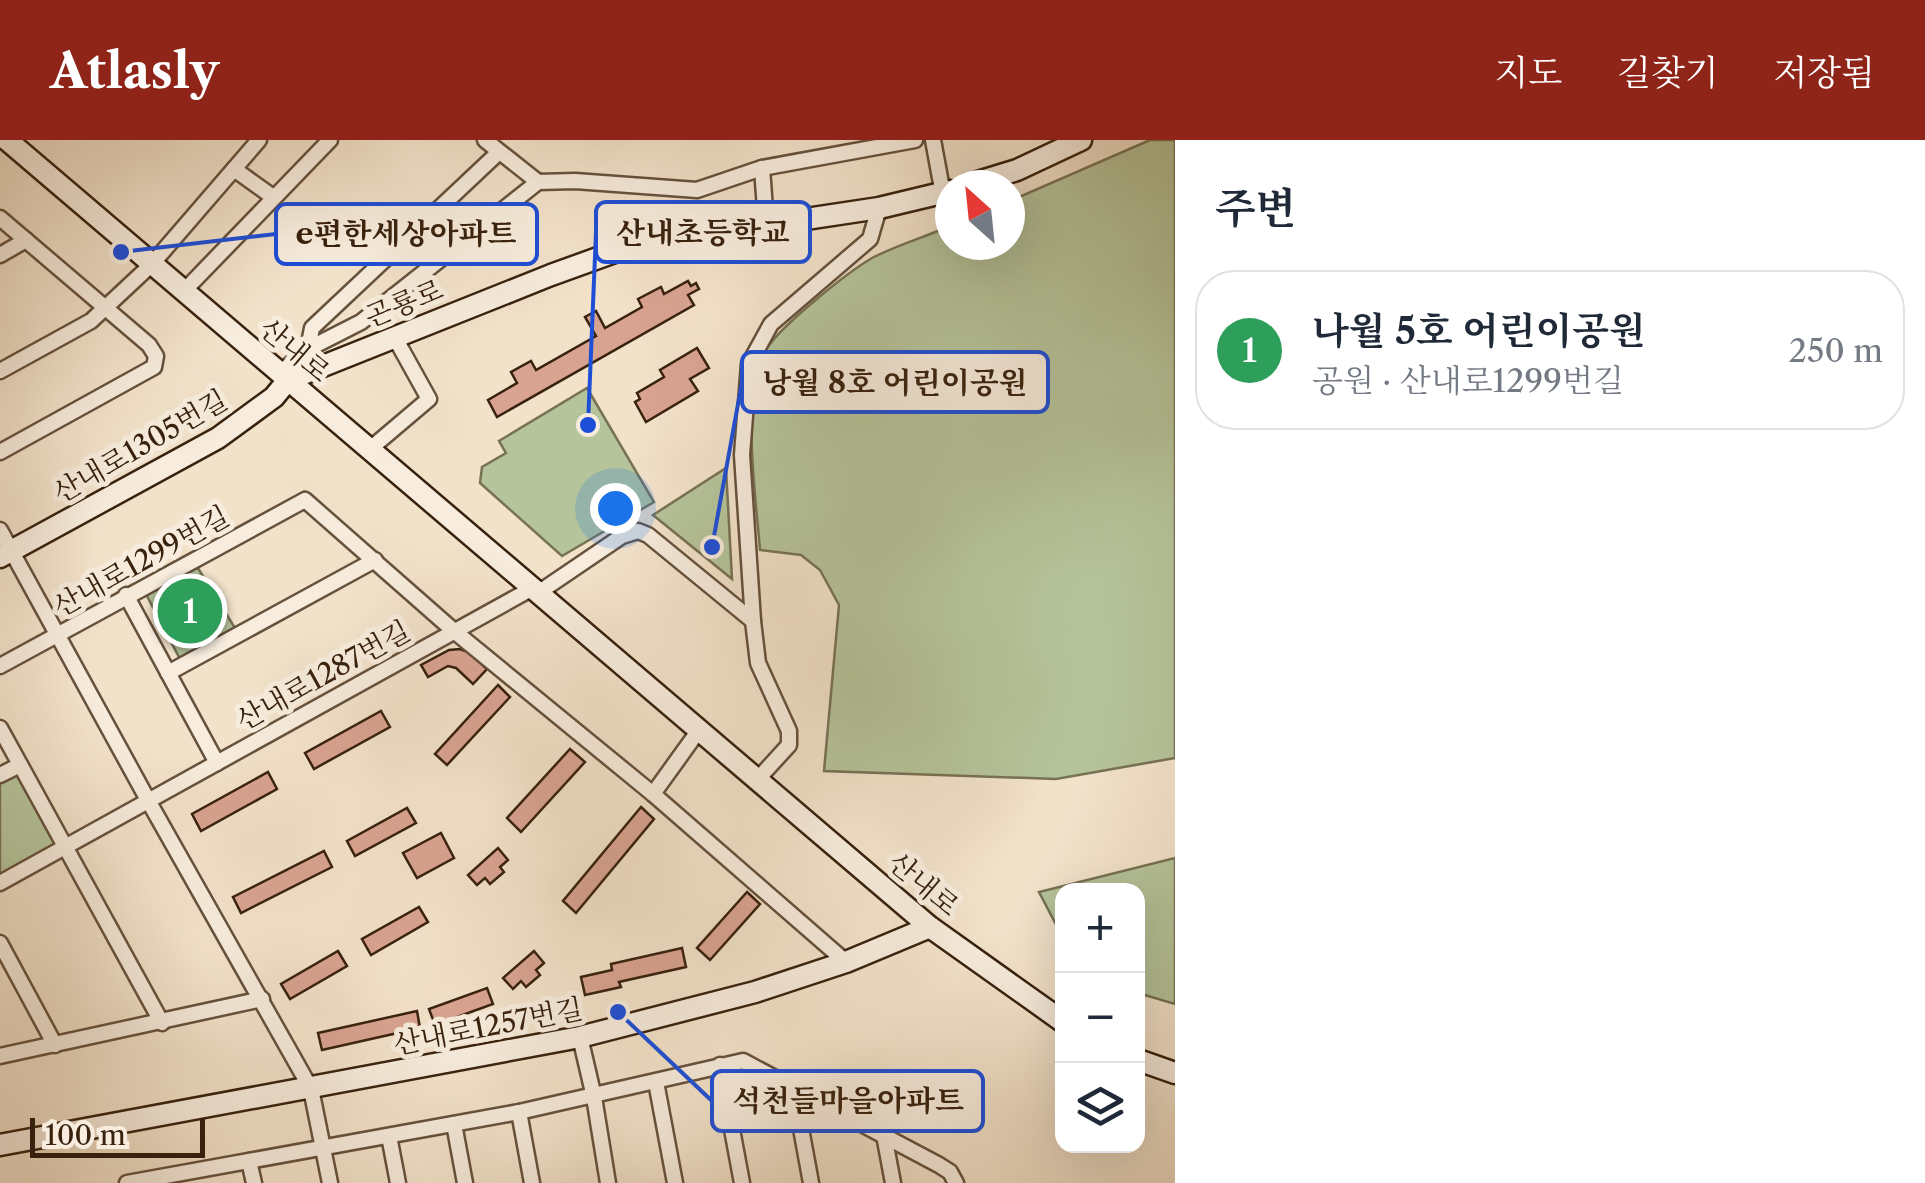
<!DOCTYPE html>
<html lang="ko">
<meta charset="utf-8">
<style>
:root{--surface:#fff;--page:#f6f6f7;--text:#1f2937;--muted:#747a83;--line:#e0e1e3;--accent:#8f2418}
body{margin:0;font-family:"Libre Caslon Text","Noto Serif KR",serif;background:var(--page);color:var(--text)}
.controls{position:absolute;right:30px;bottom:30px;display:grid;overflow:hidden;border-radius:20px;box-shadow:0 10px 40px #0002}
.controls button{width:90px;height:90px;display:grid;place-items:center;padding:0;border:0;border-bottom:2px solid var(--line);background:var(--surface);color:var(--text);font:50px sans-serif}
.compass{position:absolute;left:935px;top:30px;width:90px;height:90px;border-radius:50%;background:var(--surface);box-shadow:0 10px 40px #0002;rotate:333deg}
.scale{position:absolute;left:30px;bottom:25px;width:175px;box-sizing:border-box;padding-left:10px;border:5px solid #38210d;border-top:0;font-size:28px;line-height:35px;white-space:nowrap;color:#38210d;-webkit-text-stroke:8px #f7ecdd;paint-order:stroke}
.you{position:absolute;left:615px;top:368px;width:35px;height:35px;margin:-25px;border:8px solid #fff;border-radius:50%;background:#1a73e8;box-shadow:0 0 0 15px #1a73e833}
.badge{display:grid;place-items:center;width:65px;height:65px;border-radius:50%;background:var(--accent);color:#fff;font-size:32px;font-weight:700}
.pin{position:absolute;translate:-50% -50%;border:5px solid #fff;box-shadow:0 2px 10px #0006}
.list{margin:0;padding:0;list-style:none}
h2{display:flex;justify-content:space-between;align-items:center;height:130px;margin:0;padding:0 40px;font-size:42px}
h2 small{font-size:32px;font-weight:400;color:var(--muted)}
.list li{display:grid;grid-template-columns:65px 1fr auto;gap:30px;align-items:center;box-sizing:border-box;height:160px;margin:0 20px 20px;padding:0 20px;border:2px solid var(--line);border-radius:40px}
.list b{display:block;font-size:38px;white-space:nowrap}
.list p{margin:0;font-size:32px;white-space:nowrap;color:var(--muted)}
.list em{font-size:32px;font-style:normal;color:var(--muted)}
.icon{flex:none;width:55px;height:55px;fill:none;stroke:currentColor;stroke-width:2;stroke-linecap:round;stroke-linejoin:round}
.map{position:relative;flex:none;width:1175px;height:1043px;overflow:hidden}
header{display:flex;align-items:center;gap:60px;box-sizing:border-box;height:140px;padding:0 50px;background:var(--accent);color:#fff}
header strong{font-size:48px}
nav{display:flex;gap:55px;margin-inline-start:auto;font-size:35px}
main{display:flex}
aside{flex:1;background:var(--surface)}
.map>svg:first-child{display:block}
</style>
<header>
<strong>Atlasly</strong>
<nav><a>지도</a><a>길찾기</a><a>저장됨</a></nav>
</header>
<main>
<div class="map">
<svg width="1175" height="1043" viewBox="0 0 1175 1043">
<rect width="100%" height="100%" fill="#f2e2ca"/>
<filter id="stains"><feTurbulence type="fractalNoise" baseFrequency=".002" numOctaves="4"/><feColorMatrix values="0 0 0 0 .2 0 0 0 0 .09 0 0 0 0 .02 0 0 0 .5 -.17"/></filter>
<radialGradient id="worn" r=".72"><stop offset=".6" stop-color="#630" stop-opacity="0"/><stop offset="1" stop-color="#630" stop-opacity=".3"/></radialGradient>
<!-- green -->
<g fill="#b6c49b" stroke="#777254" stroke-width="2.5">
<path d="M1150,0h25v618l-119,21 -232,-8 15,-166 -19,-35 -19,-15 -41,-5c-4,-52 -19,-150 4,-197 12,-24 84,-81 108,-95 25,-13 53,-21 78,-32v19h60v-44z"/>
<polygon points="587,248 654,362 562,416 480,343 482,327 506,313 499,301"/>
<polygon points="726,328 732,439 653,375"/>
<polygon points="196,425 235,488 180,519 146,454"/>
<polygon points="18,628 59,702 0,734 0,638"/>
<polygon points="1175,718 1175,864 1138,853 1138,750 1062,750 1062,796 1039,752"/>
</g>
<!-- building -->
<g fill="#d9a391" stroke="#38210d" stroke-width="2.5">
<polygon points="688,141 691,146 696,143 699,149 688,155 694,165 497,277 488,260 517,243 511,232 531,221 536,230 596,196 585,177 596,171 605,188 642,167 638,159 661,147 664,154"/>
<polygon points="697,208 709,228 690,239 698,251 646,282 635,262 640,259 637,253 664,237 660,230"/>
<polygon points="460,509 468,512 487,529 473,544 456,528 448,526 428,537 421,525 449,510"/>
<polygon points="498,545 510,557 447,625 435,614"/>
<polygon points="381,571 390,587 314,629 305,613"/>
<polygon points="570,609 585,622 521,692 507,678"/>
<polygon points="268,632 277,649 201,691 192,674"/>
<polygon points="641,667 654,679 576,773 563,761"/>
<polygon points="407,668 416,683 355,716 347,701"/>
<polygon points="441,693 454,718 417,738 403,713"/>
<polygon points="498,708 508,720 500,727 504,732 490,744 485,738 477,745 468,735"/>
<polygon points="324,711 332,727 241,773 233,757"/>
<polygon points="747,752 760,764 710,820 697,808"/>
<polygon points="419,767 428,782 371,815 362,799"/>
<polygon points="682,808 686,827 619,842 621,847 585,855 581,837 612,830 611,824"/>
<polygon points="338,811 347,826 290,859 281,844"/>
<polygon points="534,811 544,823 536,830 540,835 526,847 521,841 513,849 503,838"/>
<polygon points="487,848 493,864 435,885 429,869"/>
<polygon points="417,871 420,888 322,910 318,893"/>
</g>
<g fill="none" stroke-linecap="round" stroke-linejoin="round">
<defs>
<g id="street">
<polyline points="485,0 538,42"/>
<polyline points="933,0 943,54"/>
<polyline points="762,28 766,83"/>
<polyline points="234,29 273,57"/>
<polyline points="0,78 149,205 156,216 154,227 0,312"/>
<polyline points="0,115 26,100"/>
<polyline points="184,151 330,0"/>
<polyline points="308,209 312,188 498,13"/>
<polyline points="0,231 91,181 152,124 259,0"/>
<polyline points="280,233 308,209 361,182 538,42 575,41 697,50 762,28 915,0"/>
<polyline points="370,309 429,259 394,196"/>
<polyline points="0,390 149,662 311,949 330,1043"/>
<polyline points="126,455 217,623"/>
<polyline points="0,526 305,360 454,491 653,654 846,822"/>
<polyline points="168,533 375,420"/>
<polyline points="0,588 162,883"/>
<polyline points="0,635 20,625"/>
<polyline points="757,640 789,605 789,591 758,523 753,481 742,315 749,224 771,184 870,99 879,68"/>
<polyline points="653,654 699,590"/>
<polyline points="0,743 531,449 538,453 622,396 638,391 648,395 753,481"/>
<polyline points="0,803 55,905"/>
<polyline points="580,897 594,957 608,1043"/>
<polyline points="0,916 262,859"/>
<polyline points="720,925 742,1043"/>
<polyline points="656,942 675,1043"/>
<polyline points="793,945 811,1043"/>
<polyline points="519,972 532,1043"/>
<polyline points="454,984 465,1043"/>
<polyline points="884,995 893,1043"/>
<polyline points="389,996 398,1043"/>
<polyline points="249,1021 254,1043"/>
<polyline points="127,1043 519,972 743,921 939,1025 950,1032 956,1043"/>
</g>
<g id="secondary">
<polyline points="7,0 930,787 1062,881"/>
<polyline points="968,45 1017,30 1081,0"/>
<polyline points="0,417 218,298 274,257 288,240 551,135 634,105 879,68 950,51"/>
<polyline points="1138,920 1175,933"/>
<polyline points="0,1005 580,897 755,852 846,822 930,787"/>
</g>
</defs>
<!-- street casing -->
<use href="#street" stroke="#66513c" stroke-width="19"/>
<!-- secondary casing -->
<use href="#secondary" stroke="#38210d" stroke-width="25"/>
<!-- street -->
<use href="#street" stroke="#f7ecdd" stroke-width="14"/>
<!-- secondary -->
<use href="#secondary" stroke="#f7ecdd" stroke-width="20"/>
</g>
<g text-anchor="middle" stroke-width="10" stroke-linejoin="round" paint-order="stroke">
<!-- street labels -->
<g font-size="28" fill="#38210d" stroke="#f7ecdd">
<text transform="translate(404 163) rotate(-22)" y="10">곤룡로</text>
<text transform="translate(295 210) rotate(40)" y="10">산내로</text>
<text transform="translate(140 306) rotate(-30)" y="10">산내로1305번길</text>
<text transform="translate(141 421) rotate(-29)" y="10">산내로1299번길</text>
<text transform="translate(323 535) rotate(-29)" y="10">산내로1287번길</text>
<text transform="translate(924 744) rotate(40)" y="10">산내로</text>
<text transform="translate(488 886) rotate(-11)" y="10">산내로1257번길</text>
</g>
</g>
<!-- callouts -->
<path fill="none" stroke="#1d4ed8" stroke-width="4" d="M588 285L596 92M121 112L276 94M712 407L742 242M618 872L712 961"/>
<g fill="#1d4ed8" stroke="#f7ecdd" stroke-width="4">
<circle cx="588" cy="285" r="10"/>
<circle cx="121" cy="112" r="10"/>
<circle cx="712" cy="407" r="10"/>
<circle cx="618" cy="872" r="10"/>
</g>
<g fill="#f7ecdd" stroke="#1d4ed8" stroke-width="4">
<rect x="596" y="62" width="214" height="60" rx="10"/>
<rect x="276" y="64" width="261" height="60" rx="10"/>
<rect x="742" y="212" width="306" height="60" rx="10"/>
<rect x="712" y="931" width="271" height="60" rx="10"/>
</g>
<g font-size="30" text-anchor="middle" font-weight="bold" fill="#38210d">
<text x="703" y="103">산내초등학교</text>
<text x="406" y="104">e편한세상아파트</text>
<text x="895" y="253">낭월 8호 어린이공원</text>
<text x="848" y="971">석천들마을아파트</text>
</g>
<rect width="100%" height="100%" filter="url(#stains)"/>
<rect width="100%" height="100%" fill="url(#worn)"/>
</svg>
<div class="controls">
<button>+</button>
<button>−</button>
<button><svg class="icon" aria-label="layers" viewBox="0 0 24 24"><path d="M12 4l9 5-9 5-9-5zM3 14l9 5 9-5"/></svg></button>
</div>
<svg class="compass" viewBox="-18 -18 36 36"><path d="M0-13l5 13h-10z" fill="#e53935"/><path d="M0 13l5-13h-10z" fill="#747a83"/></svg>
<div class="scale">100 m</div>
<div class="you"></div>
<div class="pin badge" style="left:190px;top:471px;background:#2e9e5b">1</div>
</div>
<aside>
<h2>주변<small></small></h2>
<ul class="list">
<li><span class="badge" style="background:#2e9e5b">1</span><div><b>나월 5호 어린이공원</b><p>공원 · 산내로1299번길</p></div><em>250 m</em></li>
</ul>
</aside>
</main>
